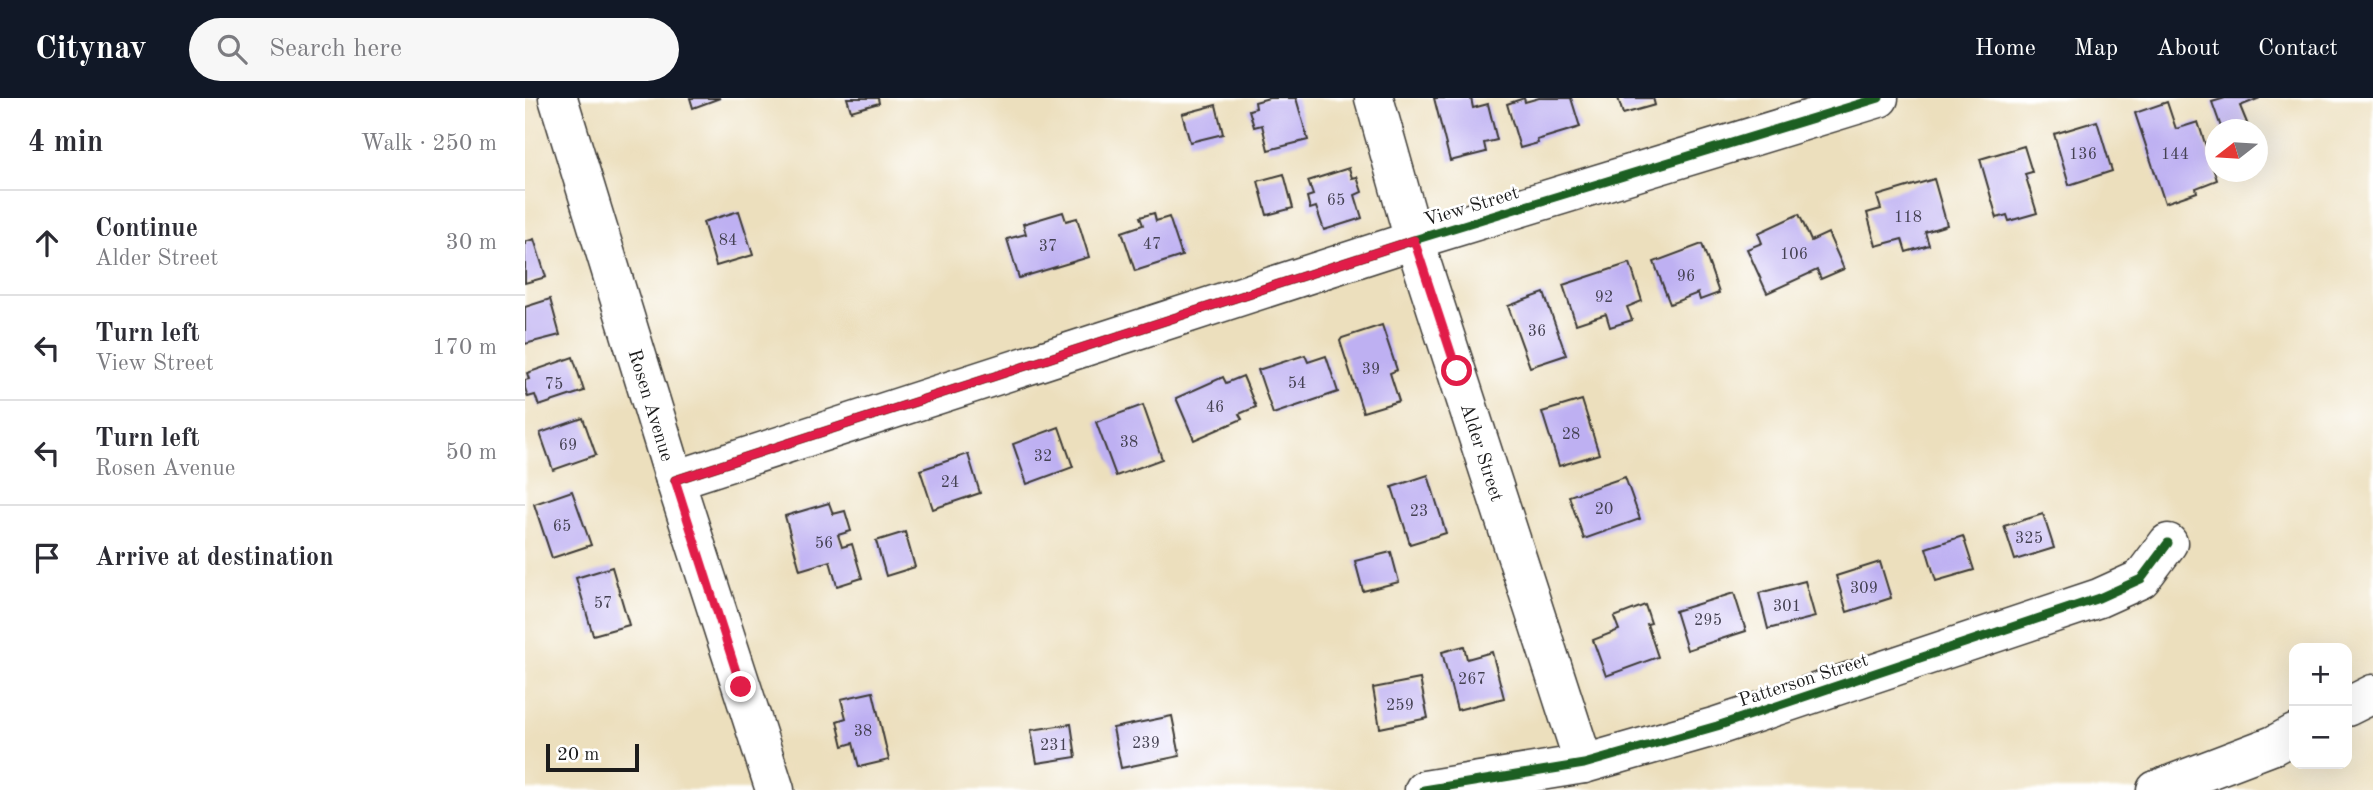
<!DOCTYPE html>
<meta charset="utf-8">
<style>
:root{--surface:#fff;--page:#f7f7f7;--text:#2b2b33;--muted:#7c7c81;--line:#e1e1e2;--accent:#111827}
body{margin:0;font-family:"Old Standard TT",serif;background:var(--page);color:var(--text)}
.controls{position:absolute;right:21px;bottom:21px;display:grid;overflow:hidden;border-radius:14px;box-shadow:0 7px 28px #0002}
.controls button{width:63px;height:63px;display:grid;place-items:center;padding:0;border:0;border-bottom:2px solid var(--line);background:var(--surface);color:var(--text);font:35px sans-serif}
.compass{position:absolute;left:1680px;top:21px;width:63px;height:63px;border-radius:50%;background:var(--surface);box-shadow:0 7px 28px #0002;rotate:253deg}
.scale{position:absolute;left:21px;bottom:18px;width:93px;box-sizing:border-box;padding-left:7px;border:4px solid #1c1c1c;border-top:0;font-size:19px;line-height:24px;white-space:nowrap;color:#1c1c1c;-webkit-text-stroke:5px #fff;paint-order:stroke}
.stop{position:absolute;width:21px;height:21px;margin:-16px;border:5px solid #e11d48;border-radius:50%;background:#fff}
.stop.end{background:#e11d48;border-color:#fff;box-shadow:0 2px 7px #0008}
.list{margin:0;padding:0;list-style:none}
h2{display:flex;justify-content:space-between;align-items:center;height:91px;margin:0;padding:0 28px;font-size:30px}
h2 small{font-size:23px;font-weight:400;color:var(--muted)}
.list li{display:grid;grid-template-columns:46px 1fr auto;gap:21px;align-items:center;box-sizing:border-box;height:105px;padding:0 28px;border-top:2px solid var(--line)}
.list b{display:block;font-size:26px;white-space:nowrap}
.list p{margin:0;font-size:23px;white-space:nowrap;color:var(--muted)}
.list em{font-size:23px;font-style:normal;color:var(--muted)}
.icon{flex:none;width:38px;height:38px;fill:none;stroke:currentColor;stroke-width:2;stroke-linecap:round;stroke-linejoin:round}
.map{position:relative;flex:none;width:1848px;height:692px;overflow:hidden}
header{display:flex;align-items:center;gap:42px;box-sizing:border-box;height:98px;padding:0 35px;background:var(--accent);color:#fff}
header strong{font-size:33px}
nav{display:flex;gap:38px;margin-inline-start:auto;font-size:24px}
.search{width:490px;height:63px;background:var(--page);display:flex;align-items:center;gap:18px;box-sizing:border-box;padding:0 24px;border-radius:38px;color:var(--muted);font-size:26px}
main{display:flex}
aside{flex:1;background:var(--surface)}
.map>svg:first-child{display:block}
</style>
<header>
<strong>Citynav</strong>
<div class="search"><svg class="icon" aria-label="search" viewBox="0 0 24 24"><circle cx="10" cy="10" r="6"/><path d="M15 15l6 6"/></svg>Search here</div>
<nav><a>Home</a><a>Map</a><a>About</a><a>Contact</a></nav>
</header>
<main>
<aside>
<h2>4 min<small>Walk · 250 m</small></h2>
<ul class="list">
<li><svg class="icon" aria-label="ahead" viewBox="0 0 24 24"><path d="M12 20V5M6 11l6-6 6 6"/></svg><div><b>Continue</b><p>Alder Street</p></div><em>30 m</em></li>
<li><svg class="icon" aria-label="left" viewBox="0 0 24 24"><path d="M17 20v-9H6M10 6l-5 5 5 5"/></svg><div><b>Turn left</b><p>View Street</p></div><em>170 m</em></li>
<li><svg class="icon" aria-label="left" viewBox="0 0 24 24"><path d="M17 20v-9H6M10 6l-5 5 5 5"/></svg><div><b>Turn left</b><p>Rosen Avenue</p></div><em>50 m</em></li>
<li><svg class="icon" aria-label="arrive" viewBox="0 0 24 24"><path d="M6 21V4h12l-3 4 3 4H6"/></svg><div><b>Arrive at destination</b></div></li>
</ul>
</aside>
<div class="map">
<svg width="1848" height="692" viewBox="0 0 1848 692">
<rect width="100%" height="100%" fill="#fff"/>
<filter id="ink" filterUnits="userSpaceOnUse"><feTurbulence type="fractalNoise" baseFrequency=".0143" numOctaves="2"/><feDisplacementMap in="SourceGraphic" scale="14" xChannelSelector="R" yChannelSelector="G"/><feConvolveMatrix kernelMatrix="1 2 1 2 8 2 1 2 1" color-interpolation-filters="sRGB"/></filter>
<filter id="wash" filterUnits="userSpaceOnUse"><feTurbulence type="fractalNoise" baseFrequency=".00686" numOctaves="4" result="noise"/><feDisplacementMap in="SourceGraphic" scale="28" xChannelSelector="R" yChannelSelector="G"/><feGaussianBlur stdDeviation="1.57" result="paint"/><feColorMatrix in="noise" values="0 0 0 0 0 0 0 0 0 0 0 0 0 0 0 0 0 1.4 0 .05"/><feComposite in="paint" operator="in"/></filter>
<g filter="url(#wash)">
<rect width="100%" height="100%" fill="#ecdfbd"/>
<g id="blocks">
<!-- building -->
<g fill="#beb0f2">
<polygon points="165,0 195,0 168,10"/>
<polygon points="322,0 353,0 354,5 326,13"/>
<polygon points="744,0 771,0 783,42 743,52 737,27 729,29 724,12 731,10 730,4"/>
<polygon points="909,0 946,0 948,10 963,6 972,42 959,45 961,54 925,63"/>
<polygon points="999,0 1000,4 1014,0 1046,0 1055,29 1012,42 1013,45 995,50 982,6"/>
<polygon points="1093,0 1128,0 1130,7 1098,16"/>
<polygon points="1700,0 1735,0 1715,8 1722,25 1704,32 1697,32 1687,4"/>
<polygon points="1642,4 1651,31 1673,24 1692,82 1671,90 1672,94 1640,105 1610,15"/>
<polygon points="691,7 698,36 665,44 657,16"/>
<polygon points="1572,23 1587,73 1544,87 1529,36"/>
<polygon points="1499,48 1507,74 1500,76 1512,115 1484,123 1482,117 1472,120 1455,61"/>
<polygon points="824,70 827,80 832,79 837,94 830,97 837,120 799,132 791,109 785,111 782,99 788,97 783,83"/>
<polygon points="759,76 768,110 742,117 733,83"/>
<polygon points="1409,81 1422,127 1400,134 1404,147 1381,154 1377,141 1351,148 1342,115 1356,111 1352,98"/>
<polygon points="214,113 228,157 191,168 178,124"/>
<polygon points="538,114 541,123 552,120 564,159 494,180 482,141 501,136 498,126"/>
<polygon points="629,115 631,123 644,119 657,158 610,173 597,134 618,127 615,119"/>
<polygon points="1274,116 1286,143 1303,135 1319,171 1296,181 1292,172 1242,195 1222,151 1237,145 1233,135"/>
<polygon points="9,141 21,179 0,185 0,144"/>
<polygon points="1177,146 1194,195 1175,202 1173,195 1145,206 1129,164"/>
<polygon points="1105,165 1117,203 1102,209 1107,222 1085,229 1081,216 1051,226 1038,187"/>
<polygon points="1019,195 1041,257 1005,269 983,208"/>
<polygon points="25,201 35,237 0,246 0,209"/>
<polygon points="857,227 872,272 865,275 874,303 838,314 815,243 817,240"/>
<polygon points="780,257 783,264 801,258 813,294 748,316 733,272"/>
<polygon points="48,259 59,293 14,308 10,297 3,299 0,290 0,282 4,281 2,275"/>
<polygon points="718,278 731,309 714,316 717,321 669,342 651,300 698,279 701,285"/>
<polygon points="1057,302 1074,356 1034,368 1017,314"/>
<polygon points="618,307 637,361 591,378 571,324"/>
<polygon points="58,320 71,357 28,372 15,335"/>
<polygon points="534,329 548,369 502,386 488,346"/>
<polygon points="443,356 455,395 408,411 395,372"/>
<polygon points="903,377 921,435 885,446 867,389"/>
<polygon points="1100,379 1115,421 1059,441 1044,398"/>
<polygon points="47,393 66,447 27,460 9,406"/>
<polygon points="304,405 308,416 320,413 326,433 313,437 317,449 327,446 337,480 312,488 305,463 275,472 260,418"/>
<polygon points="1518,416 1529,450 1490,462 1479,428"/>
<polygon points="380,434 390,469 361,478 351,443"/>
<polygon points="1438,438 1449,472 1411,483 1401,450"/>
<polygon points="866,454 874,484 838,493 830,463"/>
<polygon points="1355,464 1366,500 1322,514 1311,478"/>
<polygon points="87,469 104,527 68,537 51,480"/>
<polygon points="1280,483 1290,519 1243,531 1234,495"/>
<polygon points="1209,495 1221,533 1162,552 1150,513"/>
<polygon points="1120,507 1126,525 1122,526 1133,559 1081,578 1068,542 1094,532 1089,519"/>
<polygon points="939,548 942,561 967,554 979,600 932,612 917,554"/>
<polygon points="895,581 903,620 855,630 848,590"/>
<polygon points="348,594 364,662 334,669 328,645 318,648 312,623 321,620 316,601"/>
<polygon points="647,618 655,658 596,670 588,630"/>
<polygon points="546,626 551,659 512,665 506,632"/>
</g>
</g>
</g>
<g filter="url(#ink)">
<use href="#blocks" fill-opacity="0" stroke="#3b3934" stroke-width="2"/>
<g fill="none" stroke-linecap="round" stroke-linejoin="round">
<defs>
<g id="minor">
<polyline points="33,0 150,382 250,692"/>
<polyline points="849,0 889,142 1059,666"/>
<polyline points="150,382 889,142 1354,0"/>
<polyline points="899,692 1059,666 1192,628 1574,500 1616,481 1643,445"/>
</g>
<g id="highway">
<polyline points="1822,609 1848,596"/>
<polyline points="1631,692 1749,647 1769,636"/>
</g>
</defs>
<!-- minor casing -->
<use href="#minor" stroke="#3b3934" stroke-width="41"/>
<!-- highway casing -->
<use href="#highway" stroke="#3b3934" stroke-width="41"/>
<!-- minor -->
<use href="#minor" stroke="#fff" stroke-width="38"/>
<!-- highway -->
<use href="#highway" stroke="#fff" stroke-width="38"/>
<defs>
<g id="cycleway">
<polyline points="150,382 889,142 1354,0"/>
<polyline points="899,692 1059,666 1192,628 1574,500 1616,481 1643,445"/>
</g>
</defs>
<!-- cycleway casing -->
<use href="#cycleway" stroke="#fff" stroke-width="13"/>
<!-- cycleway -->
<use href="#cycleway" stroke="#1b5e20" stroke-width="9"/>
</g>
</g>
<g fill="none" stroke-linecap="round" stroke-linejoin="round" filter="url(#ink)">
<!-- route -->
<polyline stroke="#e11d48" stroke-width="9" points="216,589 150,382 889,142 932,273"/>
</g>
<g text-anchor="middle" stroke-width="5" stroke-linejoin="round" paint-order="stroke">
<!-- number labels -->
<g font-size="16" fill="#444152">
<text x="1558" y="61">136</text>
<text x="1650" y="61">144</text>
<text x="811" y="107">65</text>
<text x="1383" y="124">118</text>
<text x="203" y="147">84</text>
<text x="627" y="151">47</text>
<text x="523" y="153">37</text>
<text x="1269" y="161">106</text>
<text x="1161" y="183">96</text>
<text x="1079" y="204">92</text>
<text x="1012" y="238">36</text>
<text x="846" y="276">39</text>
<text x="772" y="290">54</text>
<text x="29" y="291">75</text>
<text x="690" y="314">46</text>
<text x="1046" y="341">28</text>
<text x="604" y="349">38</text>
<text x="43" y="352">69</text>
<text x="518" y="363">32</text>
<text x="425" y="389">24</text>
<text x="1079" y="416">20</text>
<text x="894" y="418">23</text>
<text x="37" y="433">65</text>
<text x="1504" y="445">325</text>
<text x="299" y="450">56</text>
<text x="1339" y="495">309</text>
<text x="78" y="510">57</text>
<text x="1262" y="513">301</text>
<text x="1183" y="527">295</text>
<text x="947" y="586">267</text>
<text x="875" y="612">259</text>
<text x="338" y="638">38</text>
<text x="621" y="650">239</text>
<text x="529" y="652">231</text>
</g>
<!-- street labels -->
<g font-size="19" fill="#1c1c1c" stroke="#fff">
<text transform="translate(946 107) rotate(-17)" y="7">View Street</text>
<text transform="translate(127 307) rotate(73)" y="7">Rosen Avenue</text>
<text transform="translate(958 354) rotate(72)" y="7">Alder Street</text>
<text transform="translate(1278 581) rotate(-18)" y="7">Patterson Street</text>
</g>
</g>
</svg>
<div class="controls">
<button>+</button>
<button>−</button>
</div>
<svg class="compass" viewBox="-18 -18 36 36"><path d="M0-13l5 13h-10z" fill="#e53935"/><path d="M0 13l5-13h-10z" fill="#7c7c81"/></svg>
<div class="scale">20 m</div>
<div class="stop" style="left:932px;top:273px"></div>
<div class="stop end" style="left:216px;top:589px"></div>
</div>
</main>
